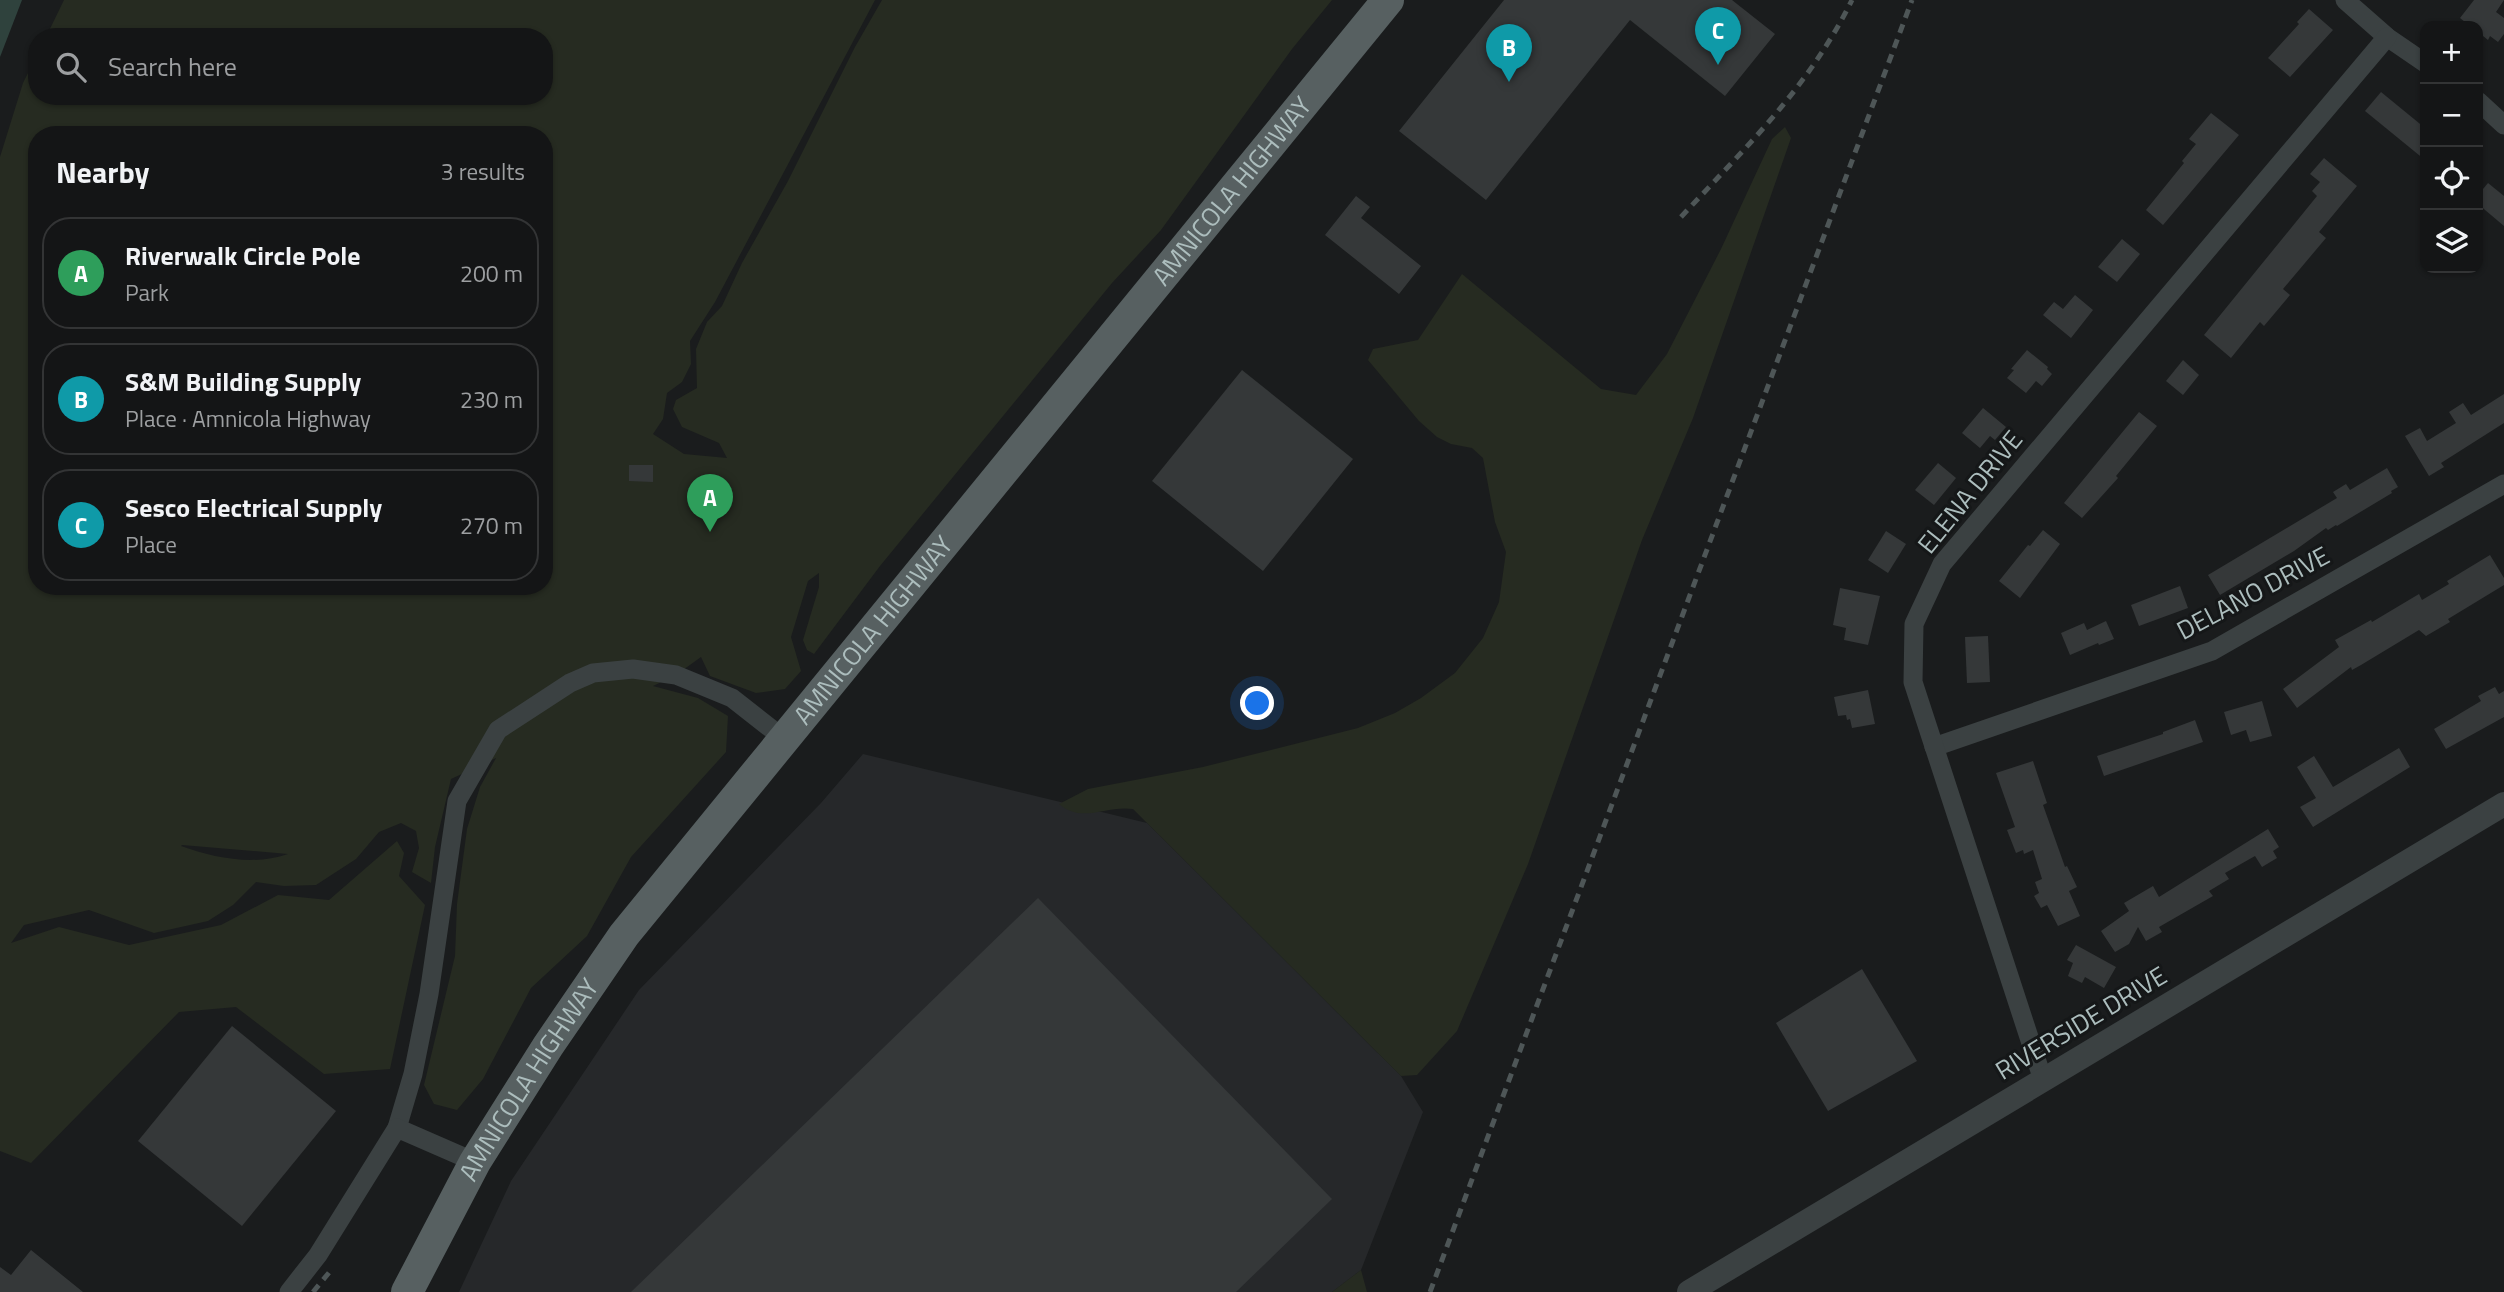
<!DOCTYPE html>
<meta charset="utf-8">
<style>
:root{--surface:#141516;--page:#1d1e1f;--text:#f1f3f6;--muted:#9d9fa1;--line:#333435;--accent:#db2777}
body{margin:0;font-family:"Titillium Web",sans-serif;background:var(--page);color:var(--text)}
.controls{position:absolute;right:21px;top:21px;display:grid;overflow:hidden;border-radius:14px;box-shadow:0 2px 5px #0004}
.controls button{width:63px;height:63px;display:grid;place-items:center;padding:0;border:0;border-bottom:2px solid var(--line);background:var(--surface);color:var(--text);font:35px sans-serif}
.you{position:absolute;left:1258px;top:704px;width:24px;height:24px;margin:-18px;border:5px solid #fff;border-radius:50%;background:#1a73e8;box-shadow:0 0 0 10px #1a73e833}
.badge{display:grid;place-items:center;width:46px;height:46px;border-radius:50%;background:var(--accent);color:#fff;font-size:23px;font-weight:700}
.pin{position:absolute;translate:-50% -58px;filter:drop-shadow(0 2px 4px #0008)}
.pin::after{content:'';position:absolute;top:37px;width:24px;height:21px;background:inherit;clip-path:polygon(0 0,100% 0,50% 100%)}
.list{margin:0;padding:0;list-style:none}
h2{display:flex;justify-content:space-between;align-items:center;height:91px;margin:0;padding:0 28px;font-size:30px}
h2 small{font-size:23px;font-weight:400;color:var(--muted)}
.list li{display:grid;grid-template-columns:46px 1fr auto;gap:21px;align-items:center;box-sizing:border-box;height:112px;margin:0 14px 14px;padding:0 14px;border:2px solid var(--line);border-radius:28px}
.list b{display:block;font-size:26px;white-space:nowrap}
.list p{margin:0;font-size:23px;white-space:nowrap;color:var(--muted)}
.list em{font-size:23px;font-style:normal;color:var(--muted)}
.icon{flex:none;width:38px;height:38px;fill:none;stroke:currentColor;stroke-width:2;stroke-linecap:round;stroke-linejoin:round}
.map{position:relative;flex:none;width:2504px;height:1292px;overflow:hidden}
.search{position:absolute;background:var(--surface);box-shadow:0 2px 5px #0004;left:28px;top:28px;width:525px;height:77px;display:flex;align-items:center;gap:18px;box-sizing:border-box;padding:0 24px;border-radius:28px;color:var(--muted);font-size:26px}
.panel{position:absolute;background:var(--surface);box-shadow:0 2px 5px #0004;left:28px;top:126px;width:525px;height:469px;border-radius:28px}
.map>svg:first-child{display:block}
</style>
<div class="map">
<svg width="2504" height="1292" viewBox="0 0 2504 1292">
<rect width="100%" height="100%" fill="#1a1c1d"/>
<!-- built -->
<polygon fill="#26282a" points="863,754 1147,823 1401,1076 1423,1112 1361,1270 1332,1292 459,1292 511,1181 639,990 821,803"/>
<!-- green -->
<g fill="#262b21" fill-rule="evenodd">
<path d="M64,0h811l-160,302 -25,39 1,23 -9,18 -15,11 -4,26 -10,15 31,20 43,4 -8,-15 -37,-16 -9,-18 3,-9 21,-12 -1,-39 11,-27 15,-16 20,-43 46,-82 67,-134 27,-47h450l-40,49 -131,181 -49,53 -159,194 -73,89 -66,88 -7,-4 -4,-10 16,-53v-14l-11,8 -17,56 10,34 -16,18 -29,4 -46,-17 -9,-19 -25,18 -23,11 45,12 30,18 -2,36 -95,105 -44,79 -56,52 -48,91 -26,31 -23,-6 -10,-19 31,-129 2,-52 10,-75 13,-42 16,-29 -45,21 -16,68 -4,36 -19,-11 7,-24 -3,-17 -15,-8 -22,9 -23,27 -40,26 -32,1 -28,-4 -23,23 -25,16 -54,12 -65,-23 -65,15 -13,18 48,-16 70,18 92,-20 57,-30 51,5 68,-59 7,12 -5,23 26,29 -35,164 -66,5 -88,-67 -57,5 -148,151 -31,-12v-994l23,-74 14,-28v41h507v-59h-498zM37,135h507v451h-507zM181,846l1,-1 106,9c-34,12 -74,4 -107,-8z"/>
<path d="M1785,127l6,11 -98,280 -51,122 -114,324 -71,167 -40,44 -16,1 -268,-267c-27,-4 -51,15 -74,-5l29,-15 115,-22 155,-39 37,-15 26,-15 34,-25 28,-35 16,-36 7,-50 -11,-30 -12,-64 -11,-10 -21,-4 -14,-7 -18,-16 -51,-61 5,-11 45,-9 44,-66 139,115 35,6 31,-41 54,-105 51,-110z"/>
<polygon points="1361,1270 1367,1292 1332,1292"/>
</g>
<!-- water -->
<polygon fill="#2f423d" points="0,0 22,0 0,57"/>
<!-- building -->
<g fill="#353839">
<polygon points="1504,0 1732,0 1775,34 1725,96 1630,20 1486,200 1399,131"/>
<polygon points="2474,0 2504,0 2496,12 2504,18 2504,34 2498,42 2490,36 2488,40 2478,32 2478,26 2470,26 2460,18"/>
<polygon points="2309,9 2333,30 2290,77 2268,58 2299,24 2297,22"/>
<polygon points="2381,92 2425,128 2425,160 2365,111"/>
<polygon points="2211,113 2239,135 2163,225 2146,210 2184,163 2182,161 2196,144 2189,139"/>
<polygon points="2324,158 2357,186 2319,232 2326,238 2283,289 2290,295 2264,326 2260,322 2231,358 2204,335 2317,196 2312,191 2320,182 2310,174"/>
<polygon points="2488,183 2504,196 2504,226 2478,204 2478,195"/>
<polygon points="1356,196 1370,207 1361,218 1421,266 1399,294 1325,235"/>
<polygon points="2122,239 2140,254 2117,282 2098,267"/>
<polygon points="2075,295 2093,310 2071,338 2043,315 2054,302 2063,309"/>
<polygon points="2027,350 2048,367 2047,369 2052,374 2042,386 2036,381 2026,393 2007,378 2014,370 2011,369"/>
<polygon points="2183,360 2199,375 2183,395 2166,381"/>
<polygon points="1242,370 1353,459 1263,571 1152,481"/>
<polygon points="2504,394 2504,423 2441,463 2444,467 2429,476 2405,436 2420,428 2427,441 2456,423 2449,412 2463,403 2471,415"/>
<polygon points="1983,408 2006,427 1995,440 1990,436 1980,448 1962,433"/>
<polygon points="2139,412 2157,426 2116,476 2118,478 2082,518 2064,503"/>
<polygon points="1938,463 1956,478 1934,505 1915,490"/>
<polygon points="629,465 653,465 653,482 629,481"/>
<polygon points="2387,468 2398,487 2391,491 2392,493 2337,526 2336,525 2328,530 2326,528 2294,551 2220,595 2208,575 2337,498 2333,492 2346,484 2350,490"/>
<polygon points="2043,530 2060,544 2020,598 1999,581 2028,545 2030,546"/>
<polygon points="1886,531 1906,544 1888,573 1868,560"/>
<polygon points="2490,555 2504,578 2504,585 2448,619 2450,622 2426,636 2419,630 2361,665 2352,670 2351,667 2297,708 2283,689 2339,647 2335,640 2371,620 2372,622 2419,594 2422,600 2449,584 2447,581"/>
<polygon points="2180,586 2188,608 2139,626 2131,605"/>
<polygon points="1840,588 1880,596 1868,645 1844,640 1846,628 1833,625"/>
<polygon points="2106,621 2114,639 2099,645 2098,643 2070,655 2061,633 2084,623 2087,630"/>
<polygon points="1988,636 1990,682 1967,683 1965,637"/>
<polygon points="2495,687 2499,694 2504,691 2504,717 2446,749 2434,729 2481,701 2478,696"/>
<polygon points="1868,690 1875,724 1852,728 1850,719 1847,720 1846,715 1838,716 1834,697"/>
<polygon points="2262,701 2272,736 2250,742 2246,730 2231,735 2224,712"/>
<polygon points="2195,720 2203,742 2104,776 2097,756 2163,734 2163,732"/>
<polygon points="2399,748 2410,767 2313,827 2300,807 2316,798 2297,767 2314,756 2333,787"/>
<polygon points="2033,761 2047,803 2043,805 2065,867 2067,866 2077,887 2069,891 2080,916 2058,926 2047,905 2041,908 2034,896 2039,893 2035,882 2042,879 2033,850 2024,854 2023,850 2016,853 2007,830 2015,827 1996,773"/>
<polygon points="2268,829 2279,847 2273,851 2277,858 2262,867 2255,856 2225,873 2229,879 2209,891 2213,896 2159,927 2162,932 2146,941 2138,927 2129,944 2115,952 2101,931 2129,911 2124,903 2153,886 2159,897"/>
<polygon points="1038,898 1332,1199 1236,1292 631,1292"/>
<polygon points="2076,945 2116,967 2104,988 2085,977 2082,983 2068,976 2073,963 2067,960"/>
<polygon points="1862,969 1917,1061 1828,1111 1776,1023"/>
<polygon points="232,1026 336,1111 242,1226 138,1141"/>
<polygon points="31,1250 83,1292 0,1292 0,1267 11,1275"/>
</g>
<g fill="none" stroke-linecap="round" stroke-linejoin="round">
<!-- minor -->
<g stroke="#3b4142" stroke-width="19">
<polyline points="2345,0 2387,37 2425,63"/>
<polyline points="2478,101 2504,125"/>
<polyline points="1934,747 2212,651 2504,484"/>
<polyline points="2043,1080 1913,682 1914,624 1942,564 2387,37"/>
<polyline points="397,1128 413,1074 429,994 457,801 498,730 570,683 593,673 633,669 676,675 732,698 783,738"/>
<polyline points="289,1292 318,1255 397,1128 475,1162"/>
</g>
<!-- tertiary -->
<polyline stroke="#3b4142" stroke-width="24" points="1689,1292 2504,804"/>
<!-- primary -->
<path stroke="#576061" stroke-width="32" id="s1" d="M407,1292l68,-130 73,-116 76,-111 764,-935"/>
<!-- rail -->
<g stroke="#4e5657" stroke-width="5" stroke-dasharray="9 7" stroke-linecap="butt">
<path d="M1681,217c65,-70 128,-130 171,-217"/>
<polyline points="313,1292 332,1269"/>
<polyline points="1430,1292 1912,0"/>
</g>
</g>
<g text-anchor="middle" stroke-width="6" stroke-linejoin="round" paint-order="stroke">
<!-- street labels -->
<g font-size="26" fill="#acbdbd" stroke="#151718">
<text dy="9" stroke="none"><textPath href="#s1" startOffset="1379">AMNICOLA HIGHWAY</textPath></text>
<text transform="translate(1970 492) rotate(-51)" y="9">ELENA DRIVE</text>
<text transform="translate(2253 593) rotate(-28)" y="9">DELANO DRIVE</text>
<text dy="9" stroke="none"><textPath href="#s1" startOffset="812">AMNICOLA HIGHWAY</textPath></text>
<text transform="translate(2081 1023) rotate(-31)" y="9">RIVERSIDE DRIVE</text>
<text dy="9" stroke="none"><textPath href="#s1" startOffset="245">AMNICOLA HIGHWAY</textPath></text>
</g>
</g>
</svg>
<div class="controls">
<button>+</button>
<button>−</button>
<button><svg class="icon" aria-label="locate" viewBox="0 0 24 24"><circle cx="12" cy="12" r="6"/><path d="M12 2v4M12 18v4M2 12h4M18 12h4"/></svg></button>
<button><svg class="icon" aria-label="layers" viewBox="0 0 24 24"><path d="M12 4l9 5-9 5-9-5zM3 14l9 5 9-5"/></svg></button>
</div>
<div class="you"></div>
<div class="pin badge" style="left:710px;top:532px;background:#2e9e5b">A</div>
<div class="pin badge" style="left:1509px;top:82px;background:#0f9aa8">B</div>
<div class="pin badge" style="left:1718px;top:65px;background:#0f9aa8">C</div>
<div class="search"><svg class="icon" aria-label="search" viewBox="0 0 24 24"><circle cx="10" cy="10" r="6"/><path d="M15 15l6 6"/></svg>Search here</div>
<section class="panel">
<h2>Nearby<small>3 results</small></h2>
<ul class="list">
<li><span class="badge" style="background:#2e9e5b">A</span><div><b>Riverwalk Circle Pole</b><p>Park</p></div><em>200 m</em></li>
<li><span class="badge" style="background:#0f9aa8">B</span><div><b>S&amp;M Building Supply</b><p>Place · Amnicola Highway</p></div><em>230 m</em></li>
<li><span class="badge" style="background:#0f9aa8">C</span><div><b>Sesco Electrical Supply</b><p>Place</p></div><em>270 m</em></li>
</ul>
</section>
</div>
